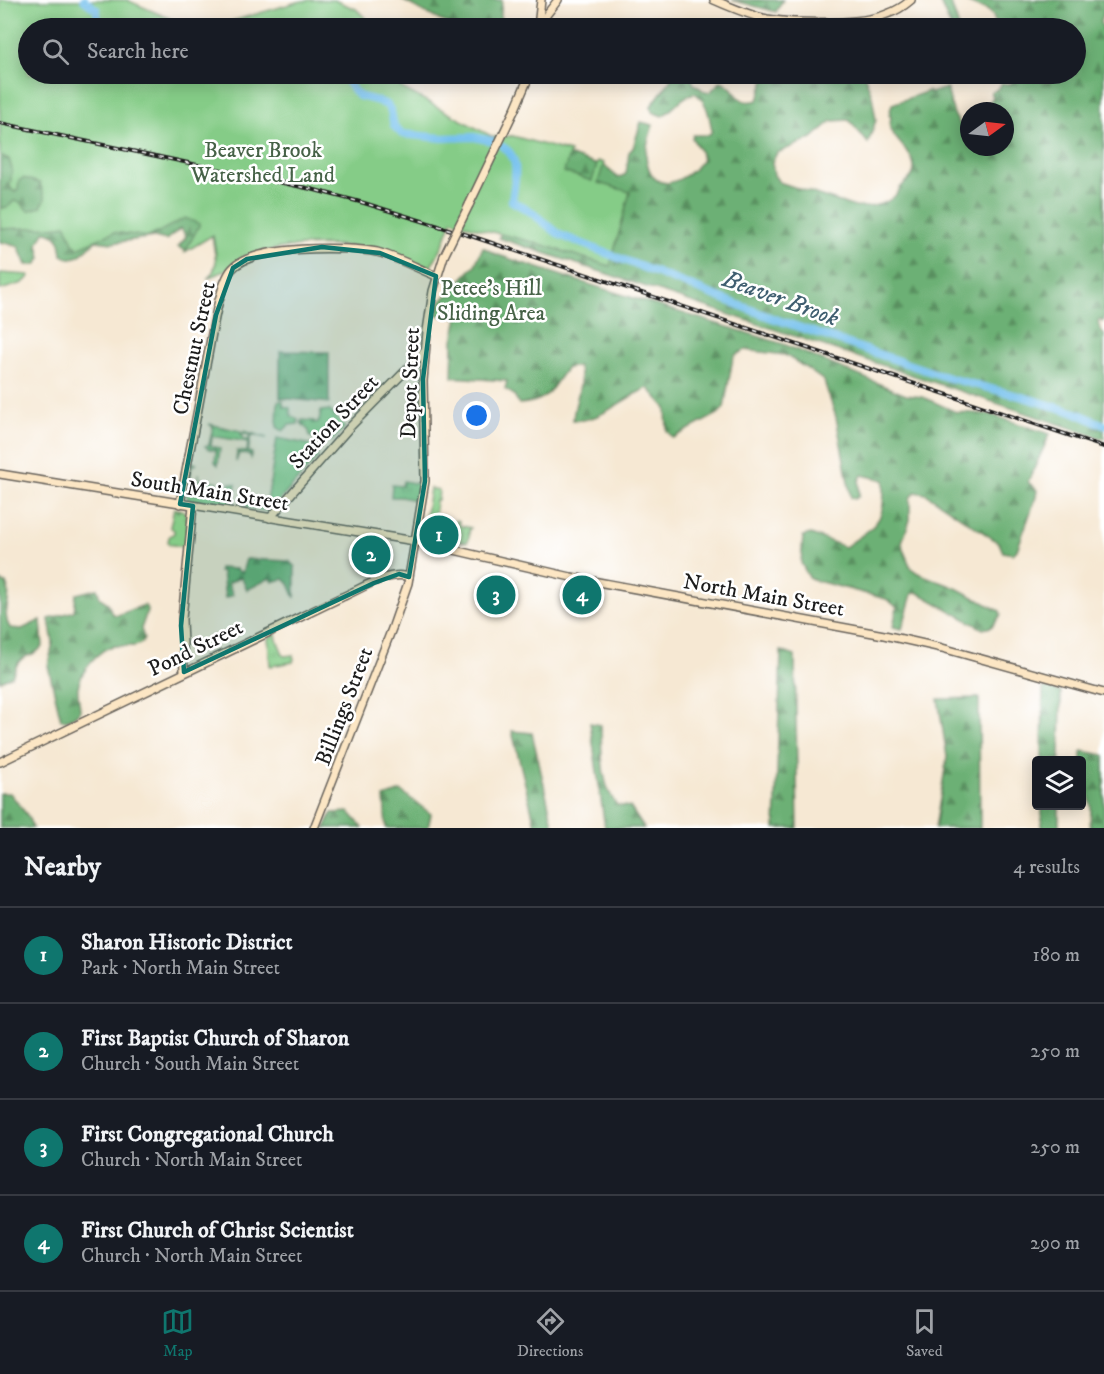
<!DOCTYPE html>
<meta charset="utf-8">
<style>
:root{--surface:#171b24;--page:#20242c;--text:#f1f3f6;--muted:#9ea1a6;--line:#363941;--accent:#0f766e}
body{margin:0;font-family:"IM FELL DW Pica",serif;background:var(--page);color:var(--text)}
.controls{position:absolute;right:18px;bottom:18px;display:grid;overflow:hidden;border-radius:6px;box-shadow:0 3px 15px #0003}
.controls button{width:54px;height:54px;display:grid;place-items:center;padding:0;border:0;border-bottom:2px solid var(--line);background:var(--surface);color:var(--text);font:30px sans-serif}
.compass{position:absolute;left:960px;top:102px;width:54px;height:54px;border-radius:50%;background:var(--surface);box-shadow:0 3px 15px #0003;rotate:75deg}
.you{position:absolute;left:477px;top:416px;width:21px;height:21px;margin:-15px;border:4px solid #fff;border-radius:50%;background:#1a73e8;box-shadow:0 0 0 9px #1a73e833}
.badge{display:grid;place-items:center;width:39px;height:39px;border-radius:50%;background:var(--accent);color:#fff;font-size:20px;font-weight:700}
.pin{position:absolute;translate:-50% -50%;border:3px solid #fff;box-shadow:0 2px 6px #0006}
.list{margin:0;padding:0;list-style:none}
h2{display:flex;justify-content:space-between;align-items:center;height:78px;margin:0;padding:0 24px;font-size:26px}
h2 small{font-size:20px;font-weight:400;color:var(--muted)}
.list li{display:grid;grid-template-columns:39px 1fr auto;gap:18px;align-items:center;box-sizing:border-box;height:96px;padding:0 24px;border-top:2px solid var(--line)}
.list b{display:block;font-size:22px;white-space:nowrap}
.list p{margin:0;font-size:20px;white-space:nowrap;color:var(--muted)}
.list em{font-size:20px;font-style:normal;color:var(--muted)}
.icon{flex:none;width:33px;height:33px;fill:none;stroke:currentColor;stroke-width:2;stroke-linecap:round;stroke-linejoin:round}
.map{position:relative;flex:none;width:1104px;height:828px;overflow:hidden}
.search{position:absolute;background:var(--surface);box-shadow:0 3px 15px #0003;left:18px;right:18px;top:18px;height:66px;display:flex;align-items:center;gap:15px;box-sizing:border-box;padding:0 21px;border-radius:33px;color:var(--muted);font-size:22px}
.sheet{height:462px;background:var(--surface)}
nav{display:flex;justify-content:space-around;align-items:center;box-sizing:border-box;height:84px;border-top:2px solid var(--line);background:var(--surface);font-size:16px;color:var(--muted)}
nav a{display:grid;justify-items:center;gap:3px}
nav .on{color:var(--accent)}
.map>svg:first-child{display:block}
</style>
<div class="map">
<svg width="1104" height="828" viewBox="0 0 1104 828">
<defs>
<pattern id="grass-tufts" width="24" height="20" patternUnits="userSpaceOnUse" patternTransform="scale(1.5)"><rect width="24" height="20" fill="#85cc87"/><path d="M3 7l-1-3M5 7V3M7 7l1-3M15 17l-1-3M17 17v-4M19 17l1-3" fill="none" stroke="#72af74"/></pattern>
<pattern id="forest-firs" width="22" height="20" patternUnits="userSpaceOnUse" patternTransform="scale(1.5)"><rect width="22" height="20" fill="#6cb074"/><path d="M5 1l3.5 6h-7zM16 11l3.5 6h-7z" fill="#588e5e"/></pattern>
</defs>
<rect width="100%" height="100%" fill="#fff"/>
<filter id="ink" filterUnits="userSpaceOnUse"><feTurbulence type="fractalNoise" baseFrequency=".0167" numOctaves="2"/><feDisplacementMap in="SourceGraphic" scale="12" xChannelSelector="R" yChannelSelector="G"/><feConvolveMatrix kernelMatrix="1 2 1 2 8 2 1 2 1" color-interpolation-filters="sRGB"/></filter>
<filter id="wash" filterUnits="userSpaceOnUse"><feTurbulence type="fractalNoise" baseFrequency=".008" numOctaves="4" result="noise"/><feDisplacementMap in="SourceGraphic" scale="24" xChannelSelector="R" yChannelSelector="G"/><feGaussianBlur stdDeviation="1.35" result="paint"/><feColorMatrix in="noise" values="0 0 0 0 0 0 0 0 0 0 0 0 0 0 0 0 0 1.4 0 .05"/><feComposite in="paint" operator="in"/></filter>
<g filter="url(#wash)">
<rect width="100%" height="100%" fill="#f6e8d3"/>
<!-- grass -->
<g fill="url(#grass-tufts)" stroke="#507452" stroke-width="1.5">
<polygon points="278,401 283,401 283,406 290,408 291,416 298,419 298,424 289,425 283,431 277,427"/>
<polygon points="329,410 345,427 332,441 310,437 309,431 303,425 305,424 301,423 302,420 314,421 313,423 319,422 321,411"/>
<polygon points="209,424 241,431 241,436 243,436 243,439 249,440 250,435 243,434 244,431 267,438 251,435 248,452 252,453 251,458 250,455 239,453 236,462 237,451 247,452 248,442 212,436 211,446 220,448 218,465 215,462 216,450 209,449 205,446 209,445 213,427"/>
<path d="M192,462l4,2 -4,1 -4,25 7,4 1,-3 4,1 1,-10 5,2 -7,-3v-8v6l19,3 -3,6 4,5 8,1 3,-11 6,1 -2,9c-10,4 -16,4 -24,-3 6,9 14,8 23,5v6l-4,5 -40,-6 -3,-6z"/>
<polygon points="403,481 420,484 415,504 415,500 401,497 391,497 392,485 402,486"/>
<path d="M174,508l4,1v3l2,-3c13,5 6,24 5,36l-3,2 -13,-3 -1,-2 1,-5 5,-4v-3l-4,-3z"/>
<polygon points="456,520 459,521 458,525 471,528 469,531 469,539 467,542 446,540 449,524 453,526"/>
<polygon points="276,633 277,640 284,656 293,655 294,659 293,662 270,666 268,638"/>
</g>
<!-- forest -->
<g fill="url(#forest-firs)" stroke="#446648" stroke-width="1.5">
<polygon points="402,0 502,0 500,25 497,28 461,28 439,20"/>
<polygon points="732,0 783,0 776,12"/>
<polygon points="939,0 950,0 959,28 951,28"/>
<path d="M964,0h140v12l-4,10 4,7v291l-2,2 -2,-3 -2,2 3,10 3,4v104l-605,-201 4,-12 -21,-28 29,-62 84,28 7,-1 16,15 8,-4 3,-22 4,-4 8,-26 12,3c-3,11 -9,25 -6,37 8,37 39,17 55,-1l-2,-10 -8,-13 1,-3h16l3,-4c-3,-16 -4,-28 -17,-38 -14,3 -21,17 -33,23l-10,-4 -1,-6 19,-25 3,-7h18l2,9 13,9h4l11,-11c18,6 13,26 37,19l7,-21 7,-5h92l8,22 4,24 -8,23 -19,-23 -17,1 -20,17 -35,15 -5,9 2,13 5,7 76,25c14,1 38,-3 44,-17 3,-6 10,-9 13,-14 10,-19 -19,-34 -22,-49 0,-4 0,-7 1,-10l-2,-2 3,-11 36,-13 2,2 17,-5c4,14 6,37 22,42v17h36v-36h-21l9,-14 -2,-5 7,-3 4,-6 7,1 11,-6 29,4 7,-8h20v-46h-80c-2,-25 -17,-16 -32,-28z"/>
<path d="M0,128l377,121c-39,-4 -74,-6 -112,2 -7,2 -16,2 -23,6 -10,4 -16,14 -26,18l-3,-2 3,-11 -4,-27 -26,16 -8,-4 8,-10 -5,-9 -15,12 -12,-3 -42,6 -16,-2c-10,8 -20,24 -34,14 -1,-12 -3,-23 -18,-23l-6,12 3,14 -5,7h-10l-8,-19 -18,-4z"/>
<path d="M483,247l12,7 80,26 208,64 123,51 17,2 33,15 33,2 61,20 -22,48 9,8 -1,7 -19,53 -4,4 -10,-2 -4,-9 -73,-49 -11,-2 -5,6v22l-8,22 1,7 8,19 7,5 38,15 44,23 1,4 -10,12 -8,2 -66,-37 -5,2 -10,35 -9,-2 4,-20 -11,-8 -76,-20 -9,-16 2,-27 8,-2 34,13c35,-25 39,-23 39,-67l-22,-5 -3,6v15l-4,3 -4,-1 -15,-81 -12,-36 -21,-15 -18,-11 -40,-5 -10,5 -3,8 -8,45 -6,6 -45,24 -6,-7 -1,-23 -18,-20c-25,9 -47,35 -75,32 1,-19 12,-36 5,-54l-11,2c-18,21 -16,34 -48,36l-5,-9 -9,-6 2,-8 -55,-4 1,-37 5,-23 -22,-2 3,-12 36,-38z"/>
<polygon points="280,351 329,352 329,403 280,398"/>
<polygon points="246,559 289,561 295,567 295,598 289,584 284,579 272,582 270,578 247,590 241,577 228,583 233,595 225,598 222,572 219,572 219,568 236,569 242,573"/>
<path d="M0,581l6,2c8,18 -6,29 4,45l12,1 19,-9 2,26c-15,17 -20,1 -31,30l-12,5z"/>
<path d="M97,589l3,9 8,5 4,11 6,1 26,-10 4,4 -7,20 3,9 -2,5c-9,6 -17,2 -27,3 -17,2 -34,26 -37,41 -1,8 2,16 2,24 -5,6 -12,10 -19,9l-13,-54 5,-23 -4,-24 25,-8 2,-17z"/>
<polygon points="781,651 795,656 798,828 775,828"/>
<polygon points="1043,687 1061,692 1060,760 1042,760"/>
<polygon points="979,698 980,828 935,828 947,757 938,699"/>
<path d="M590,723l11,2c1,26 -1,60 16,80l13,2 14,21h-39z"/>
<polygon points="512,731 532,733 554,828 536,828"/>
<polygon points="1082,751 1104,755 1104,828 1090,828 1091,806 1082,763"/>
<polygon points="401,791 431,814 428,828 386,828 384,797"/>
<polygon points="0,793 10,793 27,815 33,828 0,828"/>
<rect x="1042" y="806" width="17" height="22"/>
<polygon points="349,812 363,828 325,828 332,813"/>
</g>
<!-- green -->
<g fill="#85cc87" stroke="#507452" stroke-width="1.5">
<path d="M0,0h127l53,23 17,4 22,-2 78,-23 13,-2h24l22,9 20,19h-348v46h379l-7,13 93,50 20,-1 57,16 -6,20 28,9 6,-20 6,2 -6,20 32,9 -20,74 -73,-23 -65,-16 -20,-7 -9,25 -13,23 -53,-19 -41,-4h-26l-30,3 -36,8 -18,14 -19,9c14,-12 8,-28 6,-44l-28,17 15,-28 -15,-6 -36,19 -35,-5 -36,16 -5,-5 -7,-18c-22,4 -44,2 -66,4v-20l9,-3 5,-5 6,1 8,9 13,-4 4,-8 -5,-16 -17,-5 -4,3 -1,8 -4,3 -4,-5 2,-18 -3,-10 -9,-4z"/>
<polygon points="0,273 29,275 30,276 23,283 0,290"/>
<polygon points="277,438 312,445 317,450 318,457 272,509 266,511 246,508 248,498 267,502"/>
<polygon points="430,488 439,490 438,500 436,500 435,519 432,521 425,520"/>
</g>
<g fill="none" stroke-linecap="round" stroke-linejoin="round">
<!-- river -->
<g stroke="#73c0ed" stroke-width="8">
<polyline points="84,0 97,10 98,28"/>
<polyline points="342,74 353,90 359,96 378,101 387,105 391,111 394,126 402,134 442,138 474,137 492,141"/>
<path d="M503,147c19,11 11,36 9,54l19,11 29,23 212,83 177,60 74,19 53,16 28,12"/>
</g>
</g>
</g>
<g filter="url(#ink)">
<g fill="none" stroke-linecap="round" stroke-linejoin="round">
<defs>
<g id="secondary">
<path d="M714,0c17,7 34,15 53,19 28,5 94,6 120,-5 9,-3 17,-8 24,-14"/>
<polyline points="538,27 541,0"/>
<polyline points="539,28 547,14 558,0"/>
<polyline points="469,205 515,109 530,74"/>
<polyline points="0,474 415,541 571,577 884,635 942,648 1104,693"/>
<path d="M180,504c8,-46 18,-92 26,-139 5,-22 12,-80 26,-96 21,-24 115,-23 145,-17 20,5 40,16 59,24"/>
<polyline points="270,518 350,427 425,351"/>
<polyline points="184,672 182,619 193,506"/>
<path d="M0,762l342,-165c19,-8 46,-27 67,-20"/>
<polyline points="314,828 393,626 408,583 425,481 423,381 427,331 433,291 444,256"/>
</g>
</defs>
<!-- secondary casing -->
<use href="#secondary" stroke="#68635c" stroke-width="10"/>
<!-- secondary -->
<use href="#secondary" stroke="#fce6c4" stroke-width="7"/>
<defs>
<polyline id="rail" points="0,123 311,189 364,203 471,236 1104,447"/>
</defs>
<!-- rail casing -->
<use href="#rail" stroke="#1c1c1c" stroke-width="4"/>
<!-- rail -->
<use href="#rail" stroke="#fff" stroke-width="1.5" stroke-dasharray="4.5" stroke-linecap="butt"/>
<defs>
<polyline id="secondary-bridge" points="444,256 469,205"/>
</defs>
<!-- secondary-bridge casing -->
<use href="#secondary-bridge" stroke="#68635c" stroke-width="10" stroke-linecap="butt"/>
<!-- secondary-bridge -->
<use href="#secondary-bridge" stroke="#fce6c4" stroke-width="7"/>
</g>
</g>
<!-- marked area -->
<path fill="#0f766e" fill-opacity="0.2" stroke="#0f766e" stroke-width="4.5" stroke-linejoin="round" d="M322,247l58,6 56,23 -13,103 2,102 -16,96 -10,-3 -25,9 -190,89 -3,-46 12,-120 -13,-2 36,-189 17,-47 14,-9z"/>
<g text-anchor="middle" stroke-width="5" stroke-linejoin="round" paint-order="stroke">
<!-- park labels -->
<g font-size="22" fill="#466247" stroke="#fff">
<text x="263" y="157">Beaver Brook<tspan x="263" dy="25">Watershed Land</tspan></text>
<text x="491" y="295">Petee's Hill<tspan x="491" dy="25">Sliding Area</tspan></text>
</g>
<!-- street labels -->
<g font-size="22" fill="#1c1c1c" stroke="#fff">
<text transform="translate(193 348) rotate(-78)" y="8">Chestnut Street</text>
<text transform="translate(409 383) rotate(-88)" y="8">Depot Street</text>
<text transform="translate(333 421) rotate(-47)" y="8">Station Street</text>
<text transform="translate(210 490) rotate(9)" y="8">South Main Street</text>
<text transform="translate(764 594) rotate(10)" y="8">North Main Street</text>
<text transform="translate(195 647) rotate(-26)" y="8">Pond Street</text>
<text transform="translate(343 706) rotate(-69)" y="8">Billings Street</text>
</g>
<!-- water labels -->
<g font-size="24" font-style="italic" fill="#3f5e70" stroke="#fff">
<text transform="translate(781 298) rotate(20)" y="8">Beaver Brook</text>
</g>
</g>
</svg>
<div class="controls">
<button><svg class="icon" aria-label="layers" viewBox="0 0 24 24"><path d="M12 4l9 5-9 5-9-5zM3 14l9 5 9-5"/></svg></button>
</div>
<svg class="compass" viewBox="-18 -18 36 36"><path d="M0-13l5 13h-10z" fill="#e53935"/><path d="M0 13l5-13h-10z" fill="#9ea1a6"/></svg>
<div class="you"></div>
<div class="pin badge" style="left:439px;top:535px">1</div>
<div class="pin badge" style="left:371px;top:555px">2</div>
<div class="pin badge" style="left:496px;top:595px">3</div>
<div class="pin badge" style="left:582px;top:595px">4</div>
<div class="search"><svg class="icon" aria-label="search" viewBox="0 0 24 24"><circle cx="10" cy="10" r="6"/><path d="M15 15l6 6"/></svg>Search here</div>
</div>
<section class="sheet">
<h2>Nearby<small>4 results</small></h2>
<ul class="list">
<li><span class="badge">1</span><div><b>Sharon Historic District</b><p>Park · North Main Street</p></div><em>180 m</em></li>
<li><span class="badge">2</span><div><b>First Baptist Church of Sharon</b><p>Church · South Main Street</p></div><em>250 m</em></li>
<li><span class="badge">3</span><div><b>First Congregational Church</b><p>Church · North Main Street</p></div><em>250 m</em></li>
<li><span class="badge">4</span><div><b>First Church of Christ Scientist</b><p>Church · North Main Street</p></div><em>290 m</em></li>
</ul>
</section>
<nav>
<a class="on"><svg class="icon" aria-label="map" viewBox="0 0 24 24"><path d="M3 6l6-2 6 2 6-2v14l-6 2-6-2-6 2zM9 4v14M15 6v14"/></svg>Map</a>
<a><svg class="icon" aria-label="directions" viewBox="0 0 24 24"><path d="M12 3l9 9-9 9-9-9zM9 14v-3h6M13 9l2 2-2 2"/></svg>Directions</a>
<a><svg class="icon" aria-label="saved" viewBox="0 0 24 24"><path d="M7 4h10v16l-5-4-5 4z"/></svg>Saved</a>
</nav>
